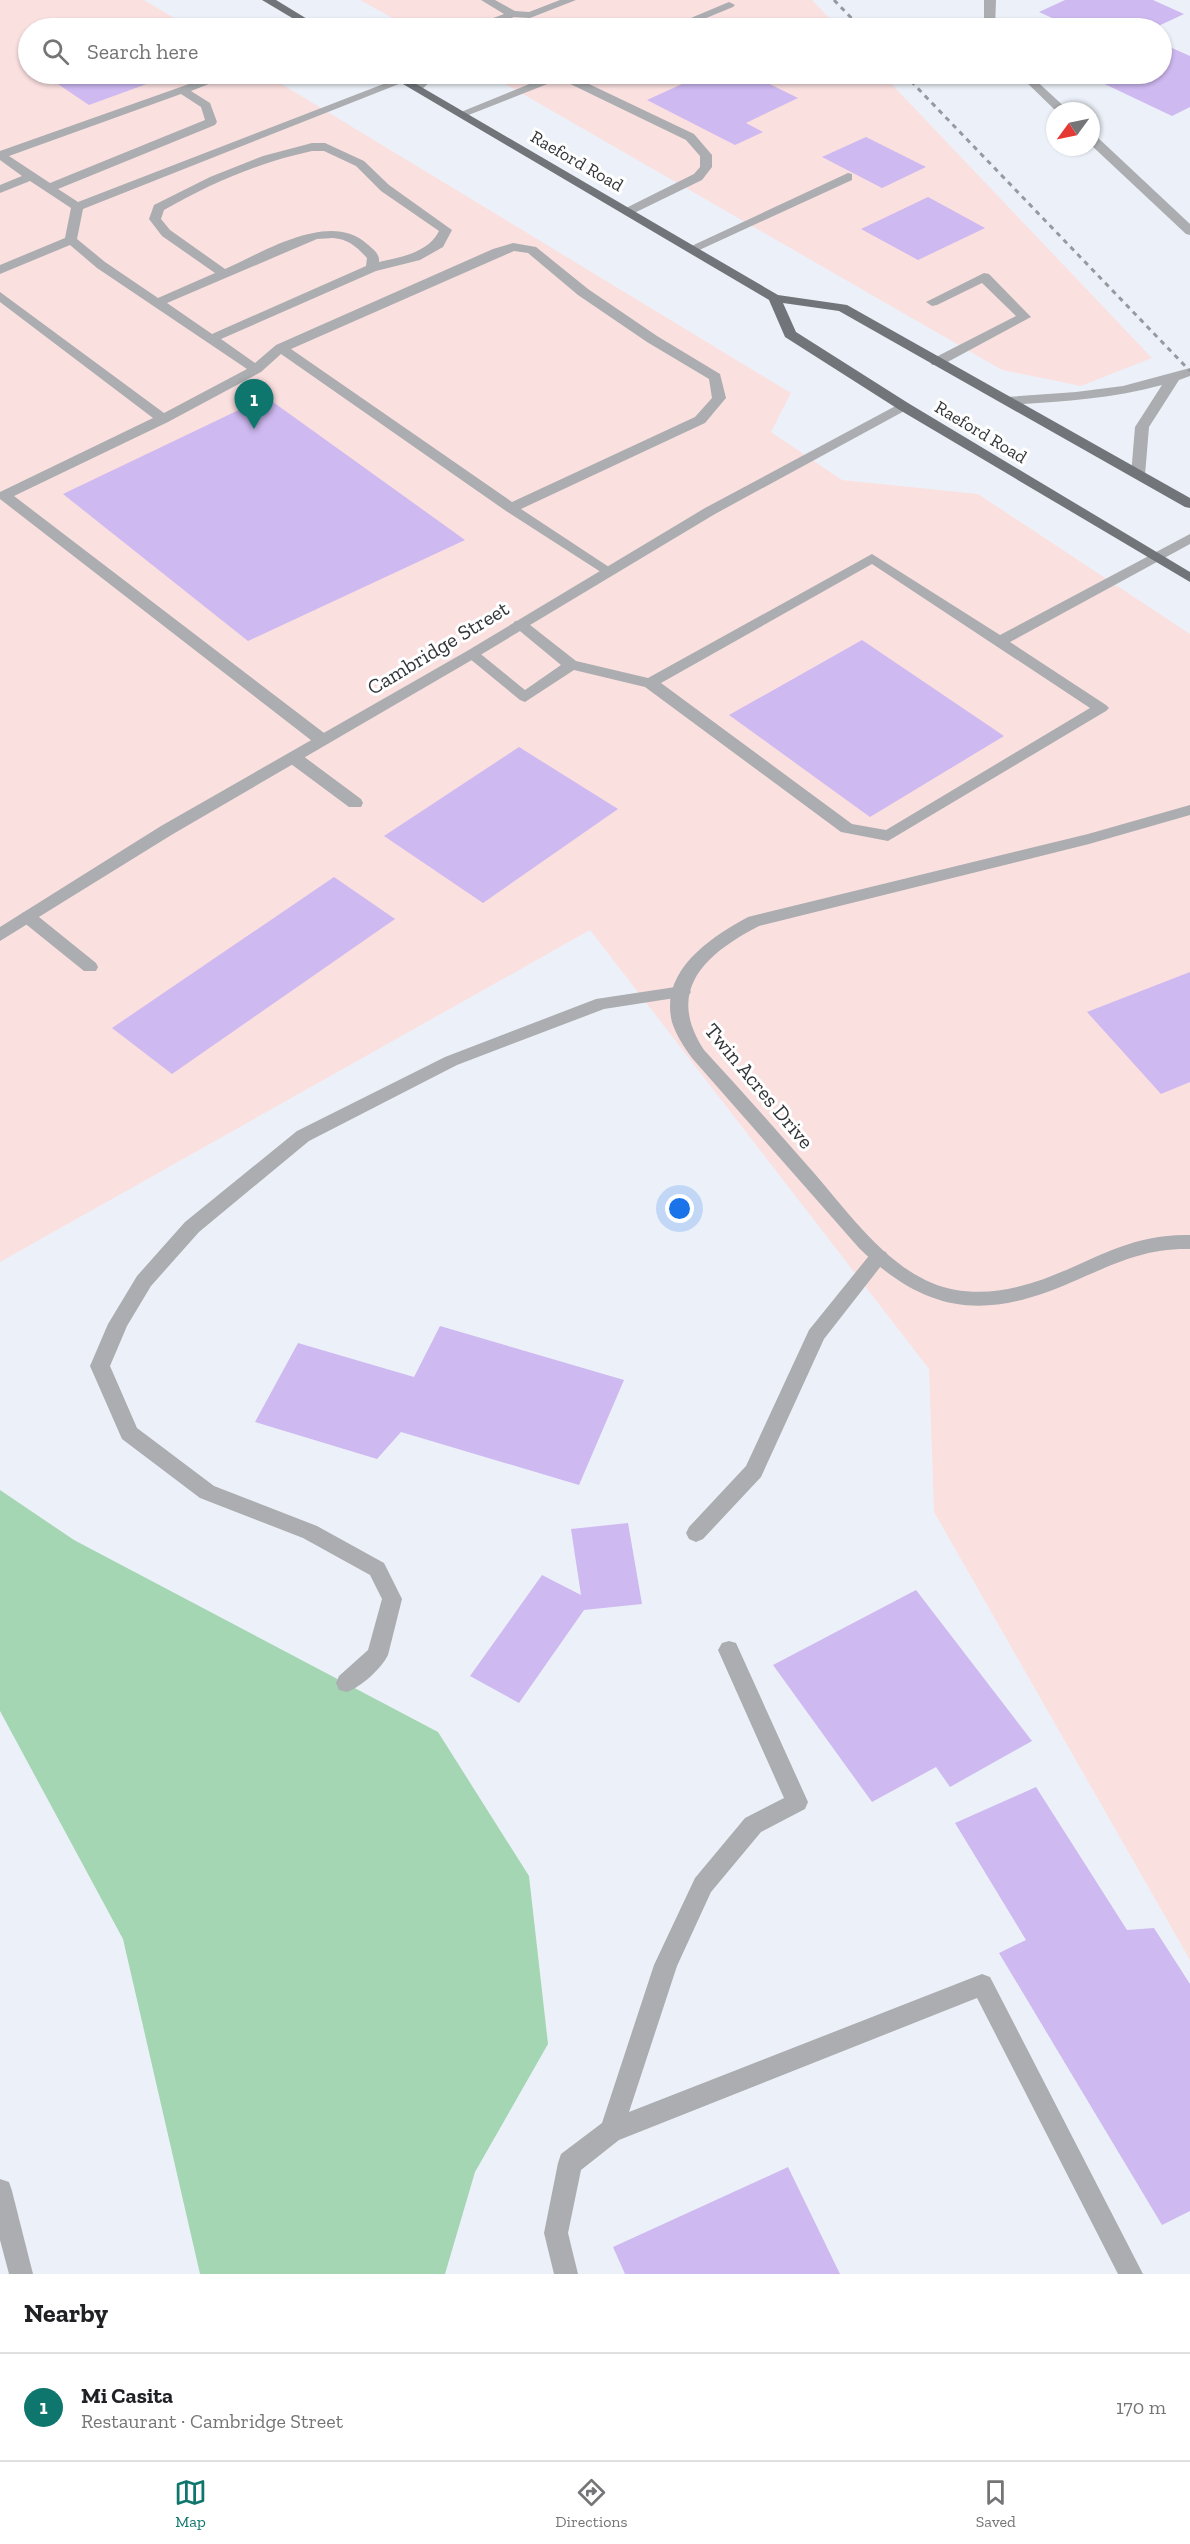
<!DOCTYPE html>
<meta charset="utf-8">
<style>
:root{--surface:#fff;--page:#f6f6f6;--text:#202124;--muted:#757577;--line:#e0e0e0;--accent:#0f766e}
body{margin:0;font-family:"Zilla Slab",serif;background:var(--page);color:var(--text)}
.compass{position:absolute;left:1046px;top:102px;width:54px;height:54px;border-radius:50%;background:var(--surface);box-shadow:0 2px 4px #0004;rotate:237deg}
.you{position:absolute;left:680px;top:1209px;width:21px;height:21px;margin:-15px;border:4px solid #fff;border-radius:50%;background:#1a73e8;box-shadow:0 0 0 9px #1a73e833}
.badge{display:grid;place-items:center;width:39px;height:39px;border-radius:50%;background:var(--accent);color:#fff;font-size:20px;font-weight:700}
.pin{position:absolute;translate:-50% -50px;filter:drop-shadow(0 2px 3px #0008)}
.pin::after{content:'';position:absolute;top:32px;width:21px;height:18px;background:inherit;clip-path:polygon(0 0,100% 0,50% 100%)}
.list{margin:0;padding:0;list-style:none}
h2{display:flex;justify-content:space-between;align-items:center;height:78px;margin:0;padding:0 24px;font-size:26px}
h2 small{font-size:20px;font-weight:400;color:var(--muted)}
.list li{display:grid;grid-template-columns:39px 1fr auto;gap:18px;align-items:center;box-sizing:border-box;height:108px;padding:0 24px;border-top:2px solid var(--line)}
.list b{display:block;font-size:22px;white-space:nowrap}
.list p{margin:0;font-size:20px;white-space:nowrap;color:var(--muted)}
.list em{font-size:20px;font-style:normal;color:var(--muted)}
.icon{flex:none;width:33px;height:33px;fill:none;stroke:currentColor;stroke-width:2;stroke-linecap:round;stroke-linejoin:round}
.map{position:relative;flex:none;width:1190px;height:2274px;overflow:hidden}
.search{position:absolute;background:var(--surface);box-shadow:0 2px 4px #0004;left:18px;right:18px;top:18px;height:66px;display:flex;align-items:center;gap:15px;box-sizing:border-box;padding:0 21px;border-radius:33px;color:var(--muted);font-size:22px}
.sheet{height:186px;background:var(--surface)}
nav{display:flex;justify-content:space-around;align-items:center;box-sizing:border-box;height:84px;border-top:2px solid var(--line);background:var(--surface);font-size:16px;color:var(--muted)}
nav a{display:grid;justify-items:center;gap:3px}
nav .on{color:var(--accent)}
.map>svg:first-child{display:block}
</style>
<div class="map">
<svg width="1190" height="2274" viewBox="0 0 1190 2274">
<rect width="100%" height="100%" fill="#ecf1f9"/>
<!-- commercial -->
<g fill="#fbe0e0">
<polygon points="0,0 144,0 191,28 28,28 28,74 265,74 791,393 771,432 842,480 978,494 1190,634 1190,1960 934,1512 929,1369 590,930 0,1262"/>
<polygon points="360,0 812,0 839,28 410,28"/>
<polygon points="488,74 882,74 1152,358 1081,386 1002,370"/>
</g>
<!-- green -->
<polygon fill="#a4d6b3" points="0,1490 74,1540 438,1732 529,1876 548,2044 475,2172 445,2274 200,2274 123,1939 0,1711"/>
<!-- building -->
<g fill="#ceb9f0">
<polygon points="1065,0 1153,0 1184,14 1154,28 1074,28 1039,12"/>
<polygon points="1163,44 1190,56 1190,107 1172,116 1092,78 1101,74 1162,74 1162,45"/>
<polygon points="43,74 174,74 89,105"/>
<polygon points="704,74 749,74 798,98 746,123 763,132 735,145 647,100"/>
<polygon points="866,137 926,167 882,188 822,157"/>
<polygon points="928,197 985,228 918,260 861,229"/>
<polygon points="266,397 465,540 248,641 63,494"/>
<polygon points="862,640 1004,736 870,817 729,715"/>
<polygon points="519,747 618,809 483,903 384,836"/>
<polygon points="334,877 395,919 172,1074 112,1028"/>
<polygon points="1190,972 1190,1082 1161,1094 1087,1012"/>
<polygon points="440,1326 624,1380 579,1485 401,1432 377,1459 255,1422 298,1343 414,1377"/>
<polygon points="628,1523 642,1604 584,1610 519,1703 470,1676 542,1575 581,1595 571,1529"/>
<polygon points="916,1590 1032,1741 950,1787 936,1767 872,1802 773,1665"/>
<polygon points="1036,1787 1127,1930 1154,1928 1190,1984 1190,2211 1162,2225 999,1953 1026,1940 955,1823"/>
<polygon points="788,2167 840,2274 625,2274 613,2247"/>
</g>
<g fill="none" stroke-linecap="round" stroke-linejoin="round">
<!-- lane -->
<g fill="#abadb0" fill-rule="evenodd">
<polygon points="481,0 495,0 515,11 529,12 560,0 576,0 530,18 514,17 486,28 461,28 462,26 480,23 504,14"/>
<polygon points="729,2 735,5 733,7 682,28 667,28"/>
<path d="M211,74l11,1 -8,7 -23,9 19,12 7,19 -2,3 -157,64 20,13 321,-124h8l2,2 -326,129 -6,30 28,23 53,36 57,-25 -53,-37 -13,-17 5,-14 56,-28 53,-21 49,-13h13l39,18 25,24 63,45 -9,17 -23,13 -44,11 -155,68 34,24 21,-18 217,-96 20,-6 23,4 52,42 69,47 63,38 6,24 -21,25 -184,86 91,60 2,3 -7,4 -101,-65 -225,-157 -20,18 -93,50 -154,74 314,240 2,4 -8,5 -6,-1 -316,-245v-7l153,-74 -153,-116v-10l164,121 83,-44 -150,-101 -27,-23 -70,29v-9l65,-27 6,-30 -41,-27 -30,12v-8l22,-9 -22,-16v-9l206,-73zM181,94l20,13 4,13 -155,63 -41,-27zM312,151h12l32,15 25,25 58,40c-11,22 -38,26 -60,31 1,-8 -6,-13 -12,-18 -37,-34 -103,8 -142,25l-55,-39 -9,-11 3,-9c45,-26 96,-48 148,-59zM333,238c15,1 24,9 34,20l-1,8 -154,68 -45,-31 150,-64zM514,251l14,2 50,42 69,47 62,37 3,19 -17,19 -183,85 -221,-153z"/>
<polygon points="427,74 439,74 421,90 413,90 413,86"/>
<polygon points="554,74 568,74 694,134 712,155 712,167 702,180 628,216 622,212 624,209 694,174 700,167 700,156 686,140 560,79 466,116 462,118 456,114"/>
<polygon points="848,173 852,174 852,180 695,252 691,253 685,249"/>
<polygon points="984,273 989,274 1031,317 942,365 932,365 930,362 932,359 1016,316 982,283 937,305 932,306 926,302"/>
<path d="M1190,534v10l-180,98 96,63 3,3 -3,3 -218,130 -47,-9 -196,-145 -71,-17 -49,32 -5,-2 -56,-46 8,-5 5,2 48,39 36,-25 -46,-38 -2,-3 2,-3h10l51,40 72,17 224,-124 128,81zM872,564l218,144 -204,122 -34,-6 -191,-141z"/>
<polygon points="293,752 299,753 361,799 363,803 361,807 349,807 287,761 285,757"/>
<polygon points="28,911 34,913 96,963 98,967 96,971 84,971 22,921 20,917 22,913"/>
<path d="M682,986l6,2 3,4 -3,4 -84,13 -147,56 -148,76 -110,91 -48,54 -24,40 -17,40 27,62 77,58 103,40 67,37 18,36 -14,56c-7,14 -27,32 -41,37l-8,-2 -3,-7 3,-7 29,-26 14,-51 -12,-24 -67,-37 -103,-40 -78,-59 -32,-73 18,-42 29,-48 48,-54 112,-91 148,-74 151,-58z"/>
<polygon points="879,1250 886,1252 888,1257 824,1339 761,1477 703,1539 696,1542 689,1539 686,1533 689,1527 746,1466 809,1330 872,1252"/>
<polygon points="729,1641 736,1643 808,1802 805,1809 761,1832 711,1892 677,1966 629,2112 982,1974 990,1977 1143,2274 1118,2274 977,1998 619,2140 581,2170 568,2233 578,2274 554,2274 544,2233 558,2163 561,2154 602,2123 654,1965 695,1878 745,1818 784,1798 718,1650 722,1643"/>
<polygon points="0,2179 9,2182 12,2191 33,2274 9,2274 0,2240"/>
</g>
<!-- street -->
<g fill="#abadb0" fill-rule="evenodd">
<polygon points="984,0 996,0 995,28 984,28"/>
<polygon points="1018,74 1029,74 1069,111 1056,111"/>
<polygon points="1091,134 1095,135 1190,224 1190,235 1186,234 1091,145"/>
<path d="M1190,368v8l-11,4 -30,47 -4,48 -7,4 -7,-4 4,-48 27,-42c-51,14 -103,17 -155,20l-7,-4 7,-4 69,-5 47,-6z"/>
<polygon points="903,402 908,403 910,406 908,409 715,514 477,657 173,834 0,941 0,927 161,826 467,651 705,508"/>
<path d="M1190,805v10l-101,29 -330,82c-52,27 -95,63 -55,124 35,38 69,76 103,115 37,41 73,96 125,118 26,11 58,11 85,4 63,-15 103,-54 173,-52v14c-46,-1 -76,15 -118,33 -86,38 -144,33 -213,-34l-167,-190c-8,-11 -16,-23 -20,-36 -13,-51 39,-85 76,-105l340,-83z"/>
</g>
<!-- primary -->
<g fill="#71757a" fill-rule="evenodd">
<polygon points="262,0 276,0 322,28 309,28"/>
<polygon points="386,74 399,74 778,295 847,305 1190,498 1190,508 1185,507 839,311 783,303 796,332 908,403 1190,572 1190,582 898,409 785,337 769,300"/>
</g>
<!-- rail -->
<g stroke="#969a9f" stroke-width="3" stroke-dasharray="5 5" stroke-linecap="butt">
<polyline points="834,0 861,28"/>
<polyline points="904,74 1190,371"/>
</g>
</g>
<g text-anchor="middle" stroke-width="6" stroke-linejoin="round" paint-order="stroke">
<!-- far-street labels -->
<g font-size="18" fill="#323437" stroke="#fff">
<text transform="translate(577 161) rotate(30)" y="6">Raeford Road</text>
<text transform="translate(981 432) rotate(31)" y="6">Raeford Road</text>
</g>
<!-- street labels -->
<g font-size="21" fill="#323437" stroke="#fff">
<text transform="translate(438 648) rotate(-31)" y="7">Cambridge Street</text>
<text transform="translate(759 1086) rotate(50)" y="7">Twin Acres Drive</text>
</g>
</g>
</svg>
<svg class="compass" viewBox="-18 -18 36 36"><path d="M0-13l5 13h-10z" fill="#e53935"/><path d="M0 13l5-13h-10z" fill="#757577"/></svg>
<div class="you"></div>
<div class="pin badge" style="left:254px;top:429px">1</div>
<div class="search"><svg class="icon" aria-label="search" viewBox="0 0 24 24"><circle cx="10" cy="10" r="6"/><path d="M15 15l6 6"/></svg>Search here</div>
</div>
<section class="sheet">
<h2>Nearby<small></small></h2>
<ul class="list">
<li><span class="badge">1</span><div><b>Mi Casita</b><p>Restaurant · Cambridge Street</p></div><em>170 m</em></li>
</ul>
</section>
<nav>
<a class="on"><svg class="icon" aria-label="map" viewBox="0 0 24 24"><path d="M3 6l6-2 6 2 6-2v14l-6 2-6-2-6 2zM9 4v14M15 6v14"/></svg>Map</a>
<a><svg class="icon" aria-label="directions" viewBox="0 0 24 24"><path d="M12 3l9 9-9 9-9-9zM9 14v-3h6M13 9l2 2-2 2"/></svg>Directions</a>
<a><svg class="icon" aria-label="saved" viewBox="0 0 24 24"><path d="M7 4h10v16l-5-4-5 4z"/></svg>Saved</a>
</nav>
